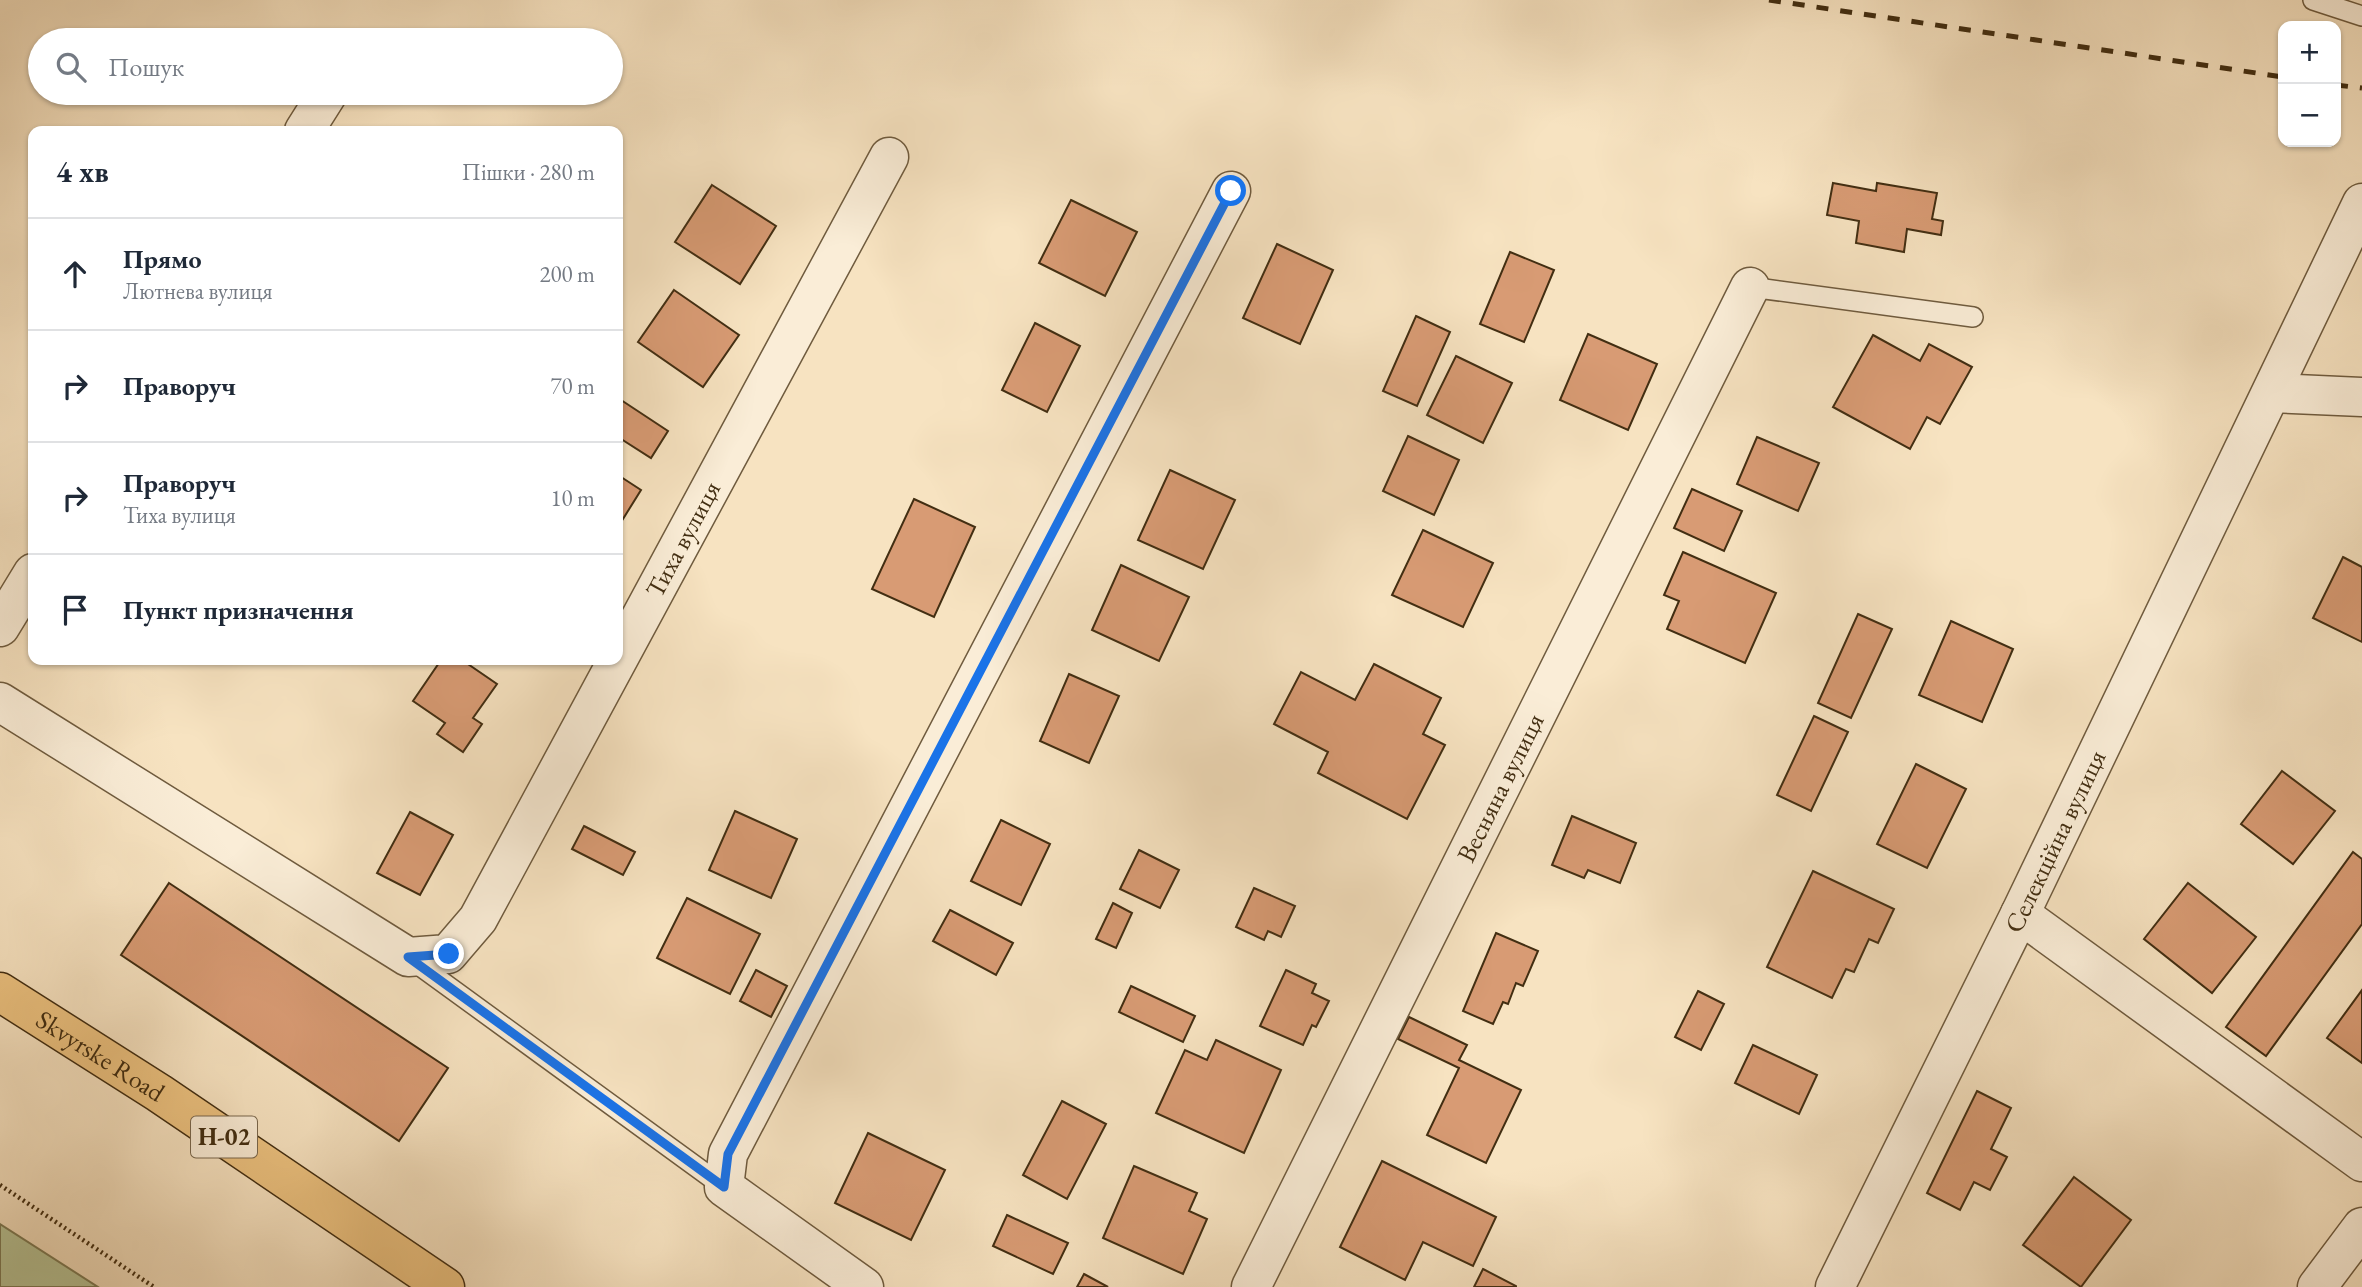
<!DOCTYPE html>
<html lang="uk">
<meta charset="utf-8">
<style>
:root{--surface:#fff;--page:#f2f2f3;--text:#1f2937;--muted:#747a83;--line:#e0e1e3}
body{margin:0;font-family:"EB Garamond",serif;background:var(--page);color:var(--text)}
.controls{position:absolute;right:21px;top:21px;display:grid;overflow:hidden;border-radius:14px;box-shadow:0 2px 5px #0004}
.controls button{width:63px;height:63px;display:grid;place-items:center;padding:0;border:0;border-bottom:2px solid var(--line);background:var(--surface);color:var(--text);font:35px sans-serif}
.stop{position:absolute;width:21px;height:21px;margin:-16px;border:5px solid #1a73e8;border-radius:50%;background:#fff}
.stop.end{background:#1a73e8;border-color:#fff;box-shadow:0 2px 7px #0008}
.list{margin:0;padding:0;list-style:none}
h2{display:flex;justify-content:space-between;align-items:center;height:91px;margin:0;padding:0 28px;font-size:30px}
h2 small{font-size:23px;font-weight:400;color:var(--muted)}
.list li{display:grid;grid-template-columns:46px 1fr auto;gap:21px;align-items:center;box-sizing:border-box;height:112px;padding:0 28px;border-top:2px solid var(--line)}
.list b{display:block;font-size:26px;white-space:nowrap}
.list p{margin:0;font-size:23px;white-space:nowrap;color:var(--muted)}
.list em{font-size:23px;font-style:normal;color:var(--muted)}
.icon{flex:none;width:38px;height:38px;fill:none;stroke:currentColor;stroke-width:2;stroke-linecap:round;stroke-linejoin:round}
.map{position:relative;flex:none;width:2362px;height:1287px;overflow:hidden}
.search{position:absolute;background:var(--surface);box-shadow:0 2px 5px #0004;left:28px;top:28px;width:595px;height:77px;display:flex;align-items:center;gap:18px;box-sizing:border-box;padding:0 24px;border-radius:38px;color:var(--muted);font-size:26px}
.panel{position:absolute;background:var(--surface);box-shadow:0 2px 5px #0004;left:28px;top:126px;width:595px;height:539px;border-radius:14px}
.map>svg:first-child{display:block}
</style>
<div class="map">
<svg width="2362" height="1287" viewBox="0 0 2362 1287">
<rect width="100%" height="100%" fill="#f7e3c1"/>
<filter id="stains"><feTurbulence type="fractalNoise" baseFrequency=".00286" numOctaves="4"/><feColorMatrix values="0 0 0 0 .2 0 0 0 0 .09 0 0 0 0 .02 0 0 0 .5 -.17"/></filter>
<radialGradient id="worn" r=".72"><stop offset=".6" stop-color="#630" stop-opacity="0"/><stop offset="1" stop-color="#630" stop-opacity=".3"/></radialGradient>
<!-- green -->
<polygon fill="#b7c598" stroke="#7c7a55" stroke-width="2" points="0,1224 98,1287 0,1287"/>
<!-- building -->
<g fill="#d89b74" stroke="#422e12" stroke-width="2">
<polygon points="1833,183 1876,191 1877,183 1937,193 1932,219 1943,221 1941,235 1907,229 1904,252 1856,243 1859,221 1827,215"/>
<polygon points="712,185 776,226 740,284 675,242"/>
<polygon points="1071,200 1137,232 1105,296 1039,263"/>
<polygon points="1277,244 1333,270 1300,344 1243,318"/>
<polygon points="1510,252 1554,270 1524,342 1480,324"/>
<polygon points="674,290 739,335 703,387 638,342"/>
<polygon points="1416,316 1450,332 1417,406 1383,391"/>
<polygon points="1035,323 1080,346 1047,412 1002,390"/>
<polygon points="1588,334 1657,364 1628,430 1560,400"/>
<polygon points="1873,335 1920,361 1929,344 1972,367 1940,424 1927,417 1910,449 1833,407"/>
<polygon points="1456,356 1512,383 1483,443 1427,415"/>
<polygon points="618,398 668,431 651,458 618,437"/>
<polygon points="1408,436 1459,460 1434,515 1383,491"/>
<polygon points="1757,437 1819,463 1798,511 1737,484"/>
<polygon points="1170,470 1235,500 1203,569 1138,540"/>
<polygon points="618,475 641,490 618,527"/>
<polygon points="1692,489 1742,511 1724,551 1674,528"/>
<polygon points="914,499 975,527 934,617 872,589"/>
<polygon points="1423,530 1493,563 1463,627 1392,595"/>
<polygon points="1683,552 1776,593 1745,663 1667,629 1679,601 1664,595"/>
<polygon points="2343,557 2362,567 2362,642 2313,618"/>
<polygon points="1121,565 1189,597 1159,661 1092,630"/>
<polygon points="1858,614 1892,629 1851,718 1818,703"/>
<polygon points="1951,621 2013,649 1982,722 1919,695"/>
<polygon points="441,660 462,660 497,684 473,718 482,724 463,752 437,734 445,723 413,701"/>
<polygon points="1374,664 1441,698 1423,734 1445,745 1407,819 1318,773 1328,752 1274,724 1301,672 1355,700"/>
<polygon points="1069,674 1119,696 1089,763 1040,741"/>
<polygon points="1814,716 1848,732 1811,811 1777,795"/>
<polygon points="1916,764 1966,789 1927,868 1877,844"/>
<polygon points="2282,771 2335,811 2293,864 2241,824"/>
<polygon points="735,811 797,839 771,898 709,870"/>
<polygon points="410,812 453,835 420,895 377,873"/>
<polygon points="1572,816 1636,843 1620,883 1588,870 1584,878 1552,865"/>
<polygon points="1001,820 1050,844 1021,905 971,881"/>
<polygon points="584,826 635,852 623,875 572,849"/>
<polygon points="1139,850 1179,870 1160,908 1120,889"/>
<polygon points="2353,852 2362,859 2362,924 2266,1056 2226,1027"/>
<polygon points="1813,871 1894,909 1878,943 1869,939 1854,972 1846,969 1832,998 1767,967"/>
<polygon points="169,883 448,1068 399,1141 121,955"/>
<polygon points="2188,883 2256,937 2212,993 2144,939"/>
<polygon points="1254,888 1295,906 1281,937 1268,931 1264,940 1236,927"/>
<polygon points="687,898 760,934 730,994 657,958"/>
<polygon points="1113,903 1132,913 1116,948 1096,939"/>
<polygon points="950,910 1013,943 996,975 933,941"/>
<polygon points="1496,933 1538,951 1523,986 1516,983 1508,1004 1503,1002 1493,1024 1463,1011"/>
<polygon points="756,970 787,986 771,1017 740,1001"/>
<polygon points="1286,970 1316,984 1312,993 1329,1001 1316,1027 1312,1025 1303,1045 1260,1026"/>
<polygon points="1131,986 1195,1016 1183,1042 1119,1012"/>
<polygon points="2362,990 2362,1063 2327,1038"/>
<polygon points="1698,991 1724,1004 1701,1050 1675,1037"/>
<polygon points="1409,1017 1467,1045 1459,1060 1521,1090 1486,1163 1427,1135 1459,1068 1398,1039"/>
<polygon points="1216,1040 1281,1070 1244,1153 1156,1113 1185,1050 1207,1060"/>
<polygon points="1753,1045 1817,1075 1799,1114 1735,1083"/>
<polygon points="1977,1091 2011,1108 1991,1149 2007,1157 1990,1190 1974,1182 1960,1210 1927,1193"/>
<polygon points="1062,1101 1106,1124 1067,1199 1023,1175"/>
<polygon points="868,1133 945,1170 911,1240 835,1203"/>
<polygon points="1382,1161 1496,1217 1473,1266 1423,1242 1405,1280 1340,1247"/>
<polygon points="1134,1166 1197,1193 1189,1211 1207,1219 1183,1274 1103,1238"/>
<polygon points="2074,1177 2131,1220 2081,1287 2023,1245"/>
<polygon points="1007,1215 1068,1243 1053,1274 993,1246"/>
<polygon points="1483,1269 1516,1286 1516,1287 1474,1287"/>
<polygon points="1084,1274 1108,1287 1077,1287"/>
</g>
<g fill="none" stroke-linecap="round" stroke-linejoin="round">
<defs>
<g id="lane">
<polyline points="2313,0 2362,16"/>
<polyline points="1750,287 1973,317"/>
<polyline points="412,960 724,1187"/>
</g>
<g id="street">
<polyline points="304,131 328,93"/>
<polyline points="2272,393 2362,397"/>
<polyline points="0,627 33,573"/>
<path id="s1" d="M0,702l408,255 40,-3 30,-35 411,-762"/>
<polyline points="2020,914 2362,1162"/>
<polyline points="864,1287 724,1187 728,1154 1231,191"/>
<path id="s2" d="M1251,1287l499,-1000"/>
<path id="s3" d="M1835,1287l185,-373 342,-711"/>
<polyline points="2317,1287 2362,1227"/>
</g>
<g id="primary">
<path id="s4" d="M0,992l159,101 286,194"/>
</g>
</defs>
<!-- lane casing -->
<use href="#lane" stroke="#6f5b3e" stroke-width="22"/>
<!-- street casing -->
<use href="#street" stroke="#6f5b3e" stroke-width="41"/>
<!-- primary casing -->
<use href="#primary" stroke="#422e12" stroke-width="41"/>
<!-- path -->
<polyline stroke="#422e12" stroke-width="4.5" stroke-dasharray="2 3.5" stroke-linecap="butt" points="0,1185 154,1287"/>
<!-- lane -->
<use href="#lane" stroke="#faedd7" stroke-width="19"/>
<!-- street -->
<use href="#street" stroke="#faedd7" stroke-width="38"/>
<!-- primary -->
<use href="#primary" stroke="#ecc280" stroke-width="38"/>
<!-- rail -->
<g stroke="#422e12" stroke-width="5" stroke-dasharray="12 12" stroke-linecap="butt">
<polyline points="1769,0 2283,77"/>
<polyline points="2336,85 2362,88"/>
</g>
</g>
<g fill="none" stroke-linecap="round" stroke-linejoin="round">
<!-- route -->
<polyline stroke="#1a73e8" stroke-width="9" points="449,954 408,957 724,1187 728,1154 1231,191"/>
</g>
<g text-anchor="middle" stroke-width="5" stroke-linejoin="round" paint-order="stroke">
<!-- shield labels -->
<rect fill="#faedd7" stroke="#79674d" stroke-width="2" x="191" y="1116.5" width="66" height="41" rx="5"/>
<g font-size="24" font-weight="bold" fill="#422e12">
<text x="224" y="1145">Н-02</text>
</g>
<!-- street labels -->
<g font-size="26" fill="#422e12" stroke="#faedd7">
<text dy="9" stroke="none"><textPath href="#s1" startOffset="999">Тиха вулиця</textPath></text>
<text dy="9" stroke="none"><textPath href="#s2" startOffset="558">Весняна вулиця</textPath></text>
<text dy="9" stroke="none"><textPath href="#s3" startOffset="497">Селекційна вулиця</textPath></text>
<text dy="9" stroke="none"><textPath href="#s4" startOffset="119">Skvyrske Road</textPath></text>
</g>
</g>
<rect width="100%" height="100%" filter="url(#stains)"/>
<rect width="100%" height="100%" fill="url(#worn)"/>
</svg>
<div class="controls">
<button>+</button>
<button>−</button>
</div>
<div class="stop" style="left:1231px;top:191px"></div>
<div class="stop end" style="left:449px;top:954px"></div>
<div class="search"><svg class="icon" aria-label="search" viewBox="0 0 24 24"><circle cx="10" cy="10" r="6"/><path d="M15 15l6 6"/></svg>Пошук</div>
<section class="panel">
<h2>4 хв<small>Пішки · 280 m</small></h2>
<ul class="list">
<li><svg class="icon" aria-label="ahead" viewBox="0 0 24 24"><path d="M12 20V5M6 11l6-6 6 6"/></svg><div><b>Прямо</b><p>Лютнева вулиця</p></div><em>200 m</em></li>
<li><svg class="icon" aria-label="right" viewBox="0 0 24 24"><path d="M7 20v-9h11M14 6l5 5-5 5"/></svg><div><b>Праворуч</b></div><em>70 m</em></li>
<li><svg class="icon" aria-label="right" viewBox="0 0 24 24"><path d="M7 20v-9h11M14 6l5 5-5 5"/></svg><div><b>Праворуч</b><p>Тиха вулиця</p></div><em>10 m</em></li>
<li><svg class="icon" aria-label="arrive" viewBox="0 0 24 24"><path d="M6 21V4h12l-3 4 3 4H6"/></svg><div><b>Пункт призначення</b></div></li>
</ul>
</section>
</div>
